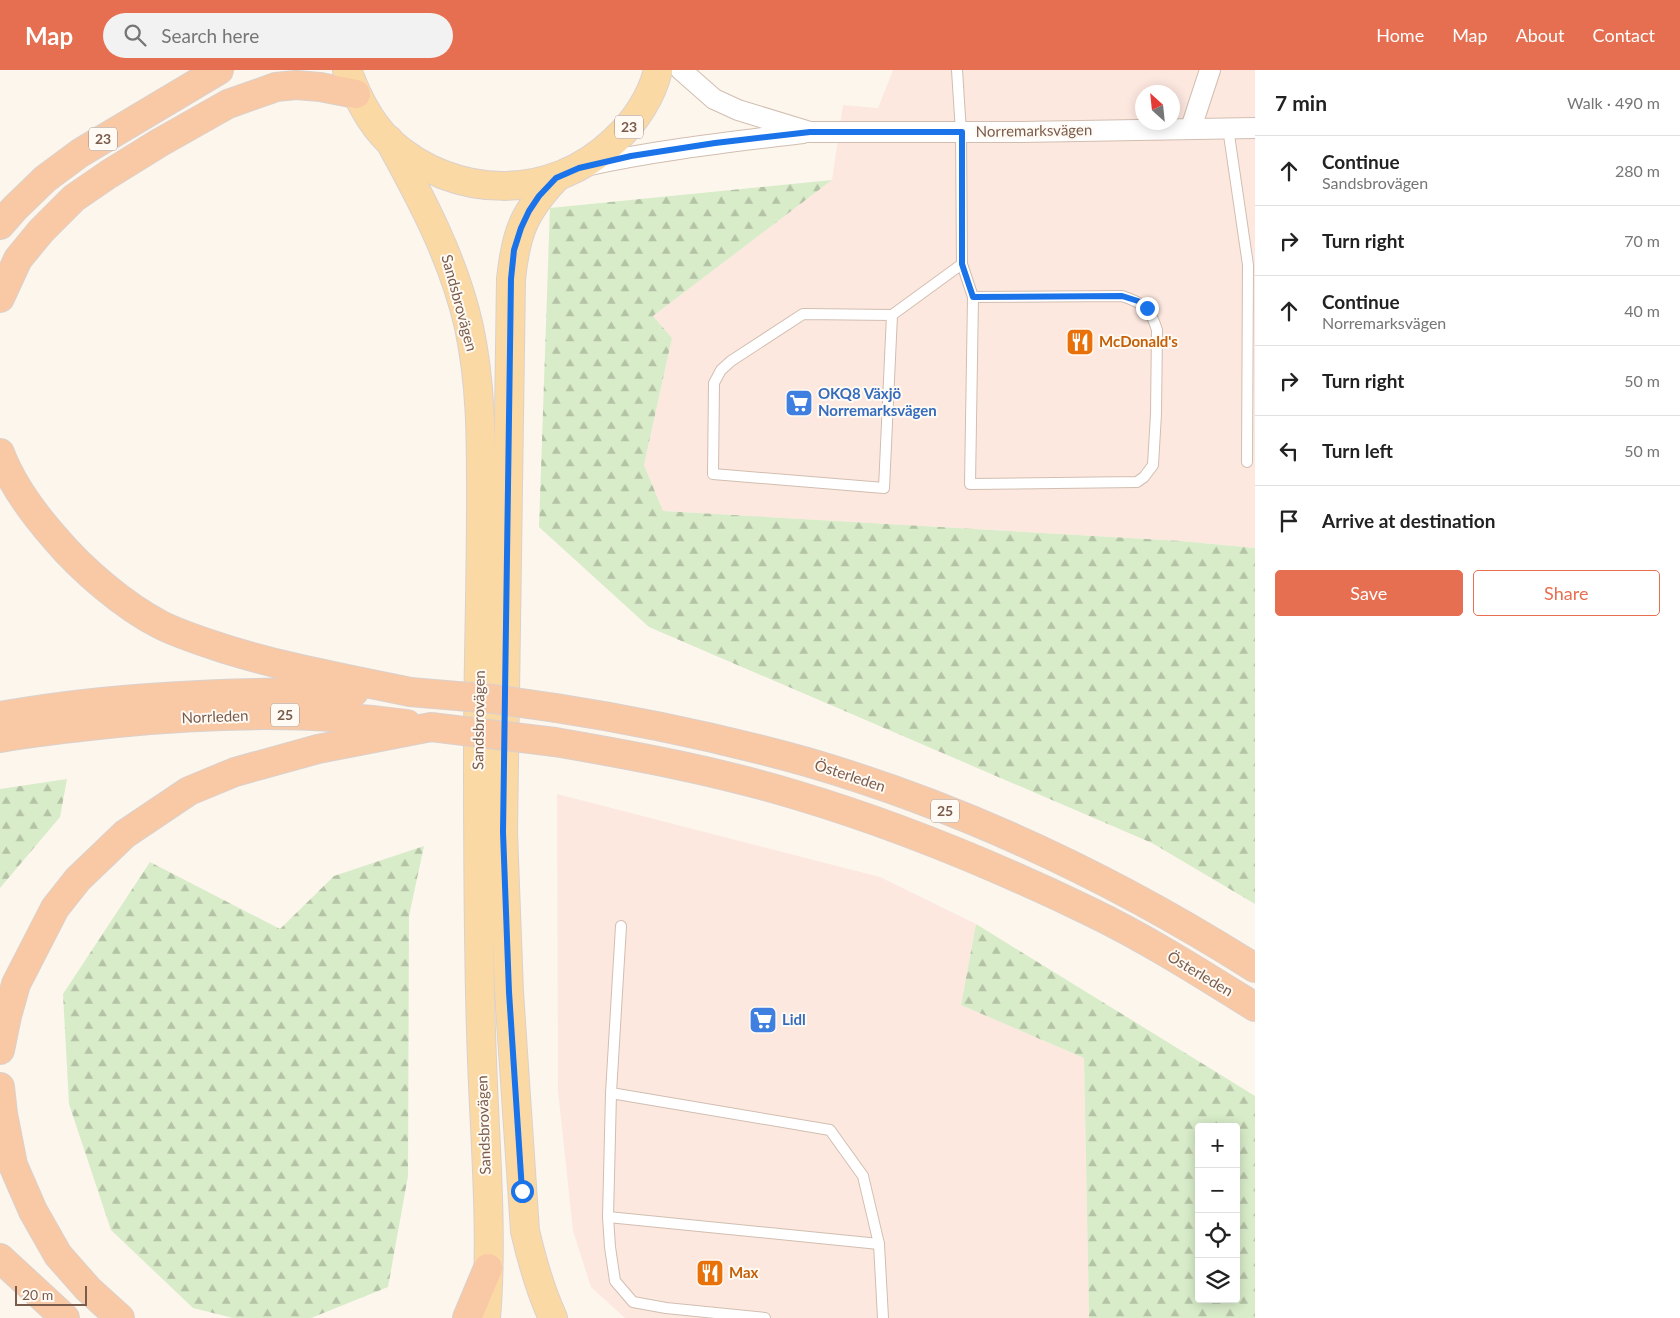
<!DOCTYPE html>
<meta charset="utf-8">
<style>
:root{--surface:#fff;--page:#f2f2f2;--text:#222;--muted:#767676;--line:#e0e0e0;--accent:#e76f51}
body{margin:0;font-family:Lato,sans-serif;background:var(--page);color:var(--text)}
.controls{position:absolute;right:15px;bottom:15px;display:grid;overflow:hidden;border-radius:5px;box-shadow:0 2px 12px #0003}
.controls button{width:45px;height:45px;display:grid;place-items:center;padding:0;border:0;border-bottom:1px solid var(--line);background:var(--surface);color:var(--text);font:25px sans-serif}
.compass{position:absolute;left:1135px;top:15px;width:45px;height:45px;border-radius:50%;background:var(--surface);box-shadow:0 2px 12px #0003;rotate:333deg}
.scale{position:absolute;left:15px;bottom:12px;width:72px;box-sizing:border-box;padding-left:5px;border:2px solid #7a5c4d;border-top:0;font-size:14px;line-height:18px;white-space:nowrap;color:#7a5c4d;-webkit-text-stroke:4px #fffaf3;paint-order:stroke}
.stop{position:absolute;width:15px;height:15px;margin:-11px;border:4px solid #1a73e8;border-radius:50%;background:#fff}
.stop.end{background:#1a73e8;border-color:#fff;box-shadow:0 1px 5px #0008}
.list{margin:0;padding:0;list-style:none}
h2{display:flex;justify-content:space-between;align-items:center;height:65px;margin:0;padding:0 20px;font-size:21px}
h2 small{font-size:16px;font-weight:400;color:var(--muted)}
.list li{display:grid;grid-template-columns:32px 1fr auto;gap:15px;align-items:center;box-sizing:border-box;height:70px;padding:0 20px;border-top:1px solid var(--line)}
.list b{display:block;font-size:19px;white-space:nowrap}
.list p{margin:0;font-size:16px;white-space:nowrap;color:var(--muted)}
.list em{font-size:16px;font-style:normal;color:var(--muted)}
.actions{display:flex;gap:10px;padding:15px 20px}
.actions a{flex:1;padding:11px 0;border:1px solid var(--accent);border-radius:5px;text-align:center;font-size:18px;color:var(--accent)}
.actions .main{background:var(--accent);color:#fff}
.icon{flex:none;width:28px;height:28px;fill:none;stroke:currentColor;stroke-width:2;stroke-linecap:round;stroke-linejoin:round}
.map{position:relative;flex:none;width:1255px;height:1248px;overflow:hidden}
header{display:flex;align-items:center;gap:30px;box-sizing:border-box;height:70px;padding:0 25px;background:var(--accent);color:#fff}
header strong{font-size:24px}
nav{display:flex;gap:28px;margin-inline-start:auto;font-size:18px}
.search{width:350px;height:45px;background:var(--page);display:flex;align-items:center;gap:12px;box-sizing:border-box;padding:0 18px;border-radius:28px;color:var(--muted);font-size:19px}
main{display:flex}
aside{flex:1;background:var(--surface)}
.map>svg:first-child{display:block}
</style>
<header>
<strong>Map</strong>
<div class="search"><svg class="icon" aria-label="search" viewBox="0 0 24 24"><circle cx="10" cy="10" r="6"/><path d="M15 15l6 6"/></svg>Search here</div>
<nav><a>Home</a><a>Map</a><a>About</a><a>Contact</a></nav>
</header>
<main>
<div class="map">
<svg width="1255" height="1248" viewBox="0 0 1255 1248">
<defs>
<pattern id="forest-firs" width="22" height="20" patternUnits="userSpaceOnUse" patternTransform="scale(1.25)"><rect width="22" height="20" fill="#d8ecc9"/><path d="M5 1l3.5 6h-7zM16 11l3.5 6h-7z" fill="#b4c2a5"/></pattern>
</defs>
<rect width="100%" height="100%" fill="#fdf6ec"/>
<!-- commercial -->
<g fill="#fde8e0" fill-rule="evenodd">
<path d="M893,0h362v478l-74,-7 -518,-30 -19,-46 28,-127 -19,-22 179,-136 11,-75 35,3zM1142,22h30v30h-30z"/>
<polygon points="557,724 880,807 976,854 961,935 1084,988 1089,1248 625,1248 591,1217 573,1161 558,1021"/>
</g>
<!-- forest -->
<g fill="url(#forest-firs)" fill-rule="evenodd">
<polygon points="832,110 653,246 672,268 644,395 663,441 1181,471 1255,478 1255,834 1152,773 649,557 539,457 550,138"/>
<polygon points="67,709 60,747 0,818 0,719"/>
<polygon points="424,776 409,846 408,1106 388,1217 311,1248 233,1248 193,1238 111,1160 69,1034 63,924 150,792 280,859 334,806"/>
<path d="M976,854l279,172v222h-166l-5,-260 -123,-53zM1199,1057h37v172h-37z"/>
</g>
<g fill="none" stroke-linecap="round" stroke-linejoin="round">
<defs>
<g id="service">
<polyline points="1228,58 1248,195 1247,392"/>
<path d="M962,194l11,33 -3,187 167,-2 7,-5 9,-12 3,-51 1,-84c-7,-23 -14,-27 -35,-34l-149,1"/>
<polyline points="892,245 884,418 713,404 714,313 721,300 731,291 803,244 892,245 962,194 961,62 957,0"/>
<polyline points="621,856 611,1023 608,1147 610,1177 615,1211 633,1232 666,1238 765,1248"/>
<polyline points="611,1023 830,1060 863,1106 879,1174 883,1248"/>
<polyline points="608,1147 879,1174"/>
</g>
<g id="minor">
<polyline points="681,0 714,29 738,40 810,62 1021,62 1255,58"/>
<polyline points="1191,58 1210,0"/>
<path d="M585,96c72,-16 145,-24 218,-33"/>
</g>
<g id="primary">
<path d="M347,0c10,26 22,52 42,71 65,59 162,61 226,-1 20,-18 37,-44 43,-70"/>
<path d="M389,70c33,60 65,120 80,187 13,61 12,119 12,180 0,82 -3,164 -3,246 0,102 0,205 4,307 3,84 11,175 4,258"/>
<path d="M553,1248c-13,-28 -21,-57 -28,-87l-16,-239 -6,-160 8,-553c5,-47 13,-67 45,-101"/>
</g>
<g id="trunk">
<polyline points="0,155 14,139 45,109 80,83 219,0"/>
<polyline points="0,228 18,189 41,161 74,128 109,104 159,73 228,34 276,17 296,15 320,17 356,24"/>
<path d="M0,383c12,32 33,60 55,85 27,32 69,68 106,87 20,10 43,17 64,24 61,19 123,30 185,43"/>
<path d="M556,638c84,13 168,31 251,54 158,46 309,118 448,206"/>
<path d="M0,646c116,-21 236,-24 354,-24"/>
<path d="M0,668c39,-7 78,-11 117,-15 98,-10 192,-12 290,1"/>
<path d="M555,672c81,14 162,29 241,53 101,30 200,71 295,117 56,27 111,62 164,95"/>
<polyline points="0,980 7,946 16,914 55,838 78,809 125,764 189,721 235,702 318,679 431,657"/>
<polyline points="0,1017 3,1044 13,1095 33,1141 58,1185 88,1219 120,1248"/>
<polyline points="0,1188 65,1248"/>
<polyline points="467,1248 488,1198"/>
</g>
</defs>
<!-- service casing -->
<use href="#service" stroke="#d1beb0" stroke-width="12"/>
<!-- minor casing -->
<use href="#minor" stroke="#d1beb0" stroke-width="22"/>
<!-- primary casing -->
<use href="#primary" stroke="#dad1cd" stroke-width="30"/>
<!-- trunk casing -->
<use href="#trunk" stroke="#dad1cd" stroke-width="30"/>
<!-- service -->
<use href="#service" stroke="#fff" stroke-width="10"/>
<!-- minor -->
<use href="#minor" stroke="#fff" stroke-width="20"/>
<!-- primary -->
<use href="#primary" stroke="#fbd9a5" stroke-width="28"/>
<!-- trunk -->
<use href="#trunk" stroke="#f9c8a4" stroke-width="28"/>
<defs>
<g id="trunk-bridge">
<polyline points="410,622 493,629 556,638"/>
<polyline points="431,657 555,672"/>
</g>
</defs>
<!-- trunk-bridge casing -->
<use href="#trunk-bridge" stroke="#dad1cd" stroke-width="30" stroke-linecap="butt"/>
<!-- trunk-bridge -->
<use href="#trunk-bridge" stroke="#f9c8a4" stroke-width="28"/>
</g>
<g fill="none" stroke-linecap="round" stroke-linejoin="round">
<!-- route -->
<polyline stroke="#1a73e8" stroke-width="6" points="522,1121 509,922 503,762 511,209 514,180 521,158 529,141 539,126 556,108 579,98 631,86 715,73 810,62 962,62 962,194 973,227 1122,226 1138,231 1147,238"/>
</g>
<!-- icons -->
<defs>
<symbol id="restaurant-square" viewBox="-11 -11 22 22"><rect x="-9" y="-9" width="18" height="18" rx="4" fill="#e8710a" stroke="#fffaf3"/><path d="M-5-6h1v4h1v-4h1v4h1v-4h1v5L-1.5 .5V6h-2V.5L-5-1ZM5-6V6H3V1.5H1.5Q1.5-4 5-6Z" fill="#fff"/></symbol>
<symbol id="supermarket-square" viewBox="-11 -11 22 22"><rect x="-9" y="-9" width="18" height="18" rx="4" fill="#3f7fe0" stroke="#fffaf3"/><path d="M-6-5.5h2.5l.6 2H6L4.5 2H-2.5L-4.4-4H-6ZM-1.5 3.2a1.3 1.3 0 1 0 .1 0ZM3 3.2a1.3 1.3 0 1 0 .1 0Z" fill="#fff"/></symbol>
</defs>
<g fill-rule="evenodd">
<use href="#restaurant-square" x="1064" y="256" width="32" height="32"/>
<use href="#supermarket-square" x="783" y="317" width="32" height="32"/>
<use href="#supermarket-square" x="747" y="934" width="32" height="32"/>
<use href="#restaurant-square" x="694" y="1187" width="32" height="32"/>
</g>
<g text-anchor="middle" stroke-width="4" stroke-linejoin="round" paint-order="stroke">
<!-- shield labels -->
<g fill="#fffaf3" stroke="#a28b7f" stroke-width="1">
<rect x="615" y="45.5" width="28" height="23" rx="4"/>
<rect x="89" y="57.5" width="28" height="23" rx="4"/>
<rect x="271" y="633.5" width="28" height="23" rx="4"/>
<rect x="931" y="729.5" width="28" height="23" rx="4"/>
</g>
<g font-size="14" font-weight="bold" fill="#7a5c4d">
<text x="629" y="62">23</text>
<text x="103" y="74">23</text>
<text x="285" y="650">25</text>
<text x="945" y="746">25</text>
</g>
<!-- street labels -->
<g font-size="15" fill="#7a5c4d" stroke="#fffaf3">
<text transform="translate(1034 61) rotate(-1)" y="5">Norremarksvägen</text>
<text transform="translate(459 233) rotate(75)" y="5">Sandsbrovägen</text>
<text transform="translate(215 647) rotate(-2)" y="5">Norrleden</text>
<text transform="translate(479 650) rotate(-89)" y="5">Sandsbrovägen</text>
<text transform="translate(850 706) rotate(18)" y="5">Österleden</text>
<text transform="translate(1200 904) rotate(31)" y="5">Österleden</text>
<text transform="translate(484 1055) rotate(-92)" y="5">Sandsbrovägen</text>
</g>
<!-- food labels -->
<g font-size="15" font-weight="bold" fill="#c56008" stroke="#fffaf3" text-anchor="start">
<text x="1099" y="277">McDonald's</text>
<text x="729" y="1208">Max</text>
</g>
<!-- shop labels -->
<g font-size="15" font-weight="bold" fill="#366cbe" stroke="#fffaf3" text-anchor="start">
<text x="818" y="329">OKQ8 Växjö<tspan x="818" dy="17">Norremarksvägen</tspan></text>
<text x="782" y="955">Lidl</text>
</g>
</g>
</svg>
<div class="controls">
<button>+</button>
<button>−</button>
<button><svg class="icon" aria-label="locate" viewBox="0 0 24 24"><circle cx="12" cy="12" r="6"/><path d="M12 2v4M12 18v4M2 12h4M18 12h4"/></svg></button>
<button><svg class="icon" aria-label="layers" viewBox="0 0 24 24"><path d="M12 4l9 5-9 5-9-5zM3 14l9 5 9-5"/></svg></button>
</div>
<svg class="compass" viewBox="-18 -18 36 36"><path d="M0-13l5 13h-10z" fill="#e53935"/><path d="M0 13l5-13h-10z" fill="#767676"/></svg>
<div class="scale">20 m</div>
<div class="stop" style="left:522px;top:1121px"></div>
<div class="stop end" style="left:1147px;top:238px"></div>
</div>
<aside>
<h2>7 min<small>Walk · 490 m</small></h2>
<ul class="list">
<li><svg class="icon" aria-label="ahead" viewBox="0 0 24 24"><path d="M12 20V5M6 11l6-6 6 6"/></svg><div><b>Continue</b><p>Sandsbrovägen</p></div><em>280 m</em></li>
<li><svg class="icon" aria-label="right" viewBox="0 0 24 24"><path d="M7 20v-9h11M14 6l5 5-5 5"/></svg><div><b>Turn right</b></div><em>70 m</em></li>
<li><svg class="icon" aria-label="ahead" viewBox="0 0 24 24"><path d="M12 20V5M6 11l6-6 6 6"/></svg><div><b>Continue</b><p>Norremarksvägen</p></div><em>40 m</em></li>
<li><svg class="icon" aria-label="right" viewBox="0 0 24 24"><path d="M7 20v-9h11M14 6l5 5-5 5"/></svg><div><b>Turn right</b></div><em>50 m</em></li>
<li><svg class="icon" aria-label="left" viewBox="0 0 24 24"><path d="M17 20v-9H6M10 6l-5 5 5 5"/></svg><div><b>Turn left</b></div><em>50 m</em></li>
<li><svg class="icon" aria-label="arrive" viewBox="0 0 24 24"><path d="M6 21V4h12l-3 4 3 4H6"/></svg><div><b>Arrive at destination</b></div></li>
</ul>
<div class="actions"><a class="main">Save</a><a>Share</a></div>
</aside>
</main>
